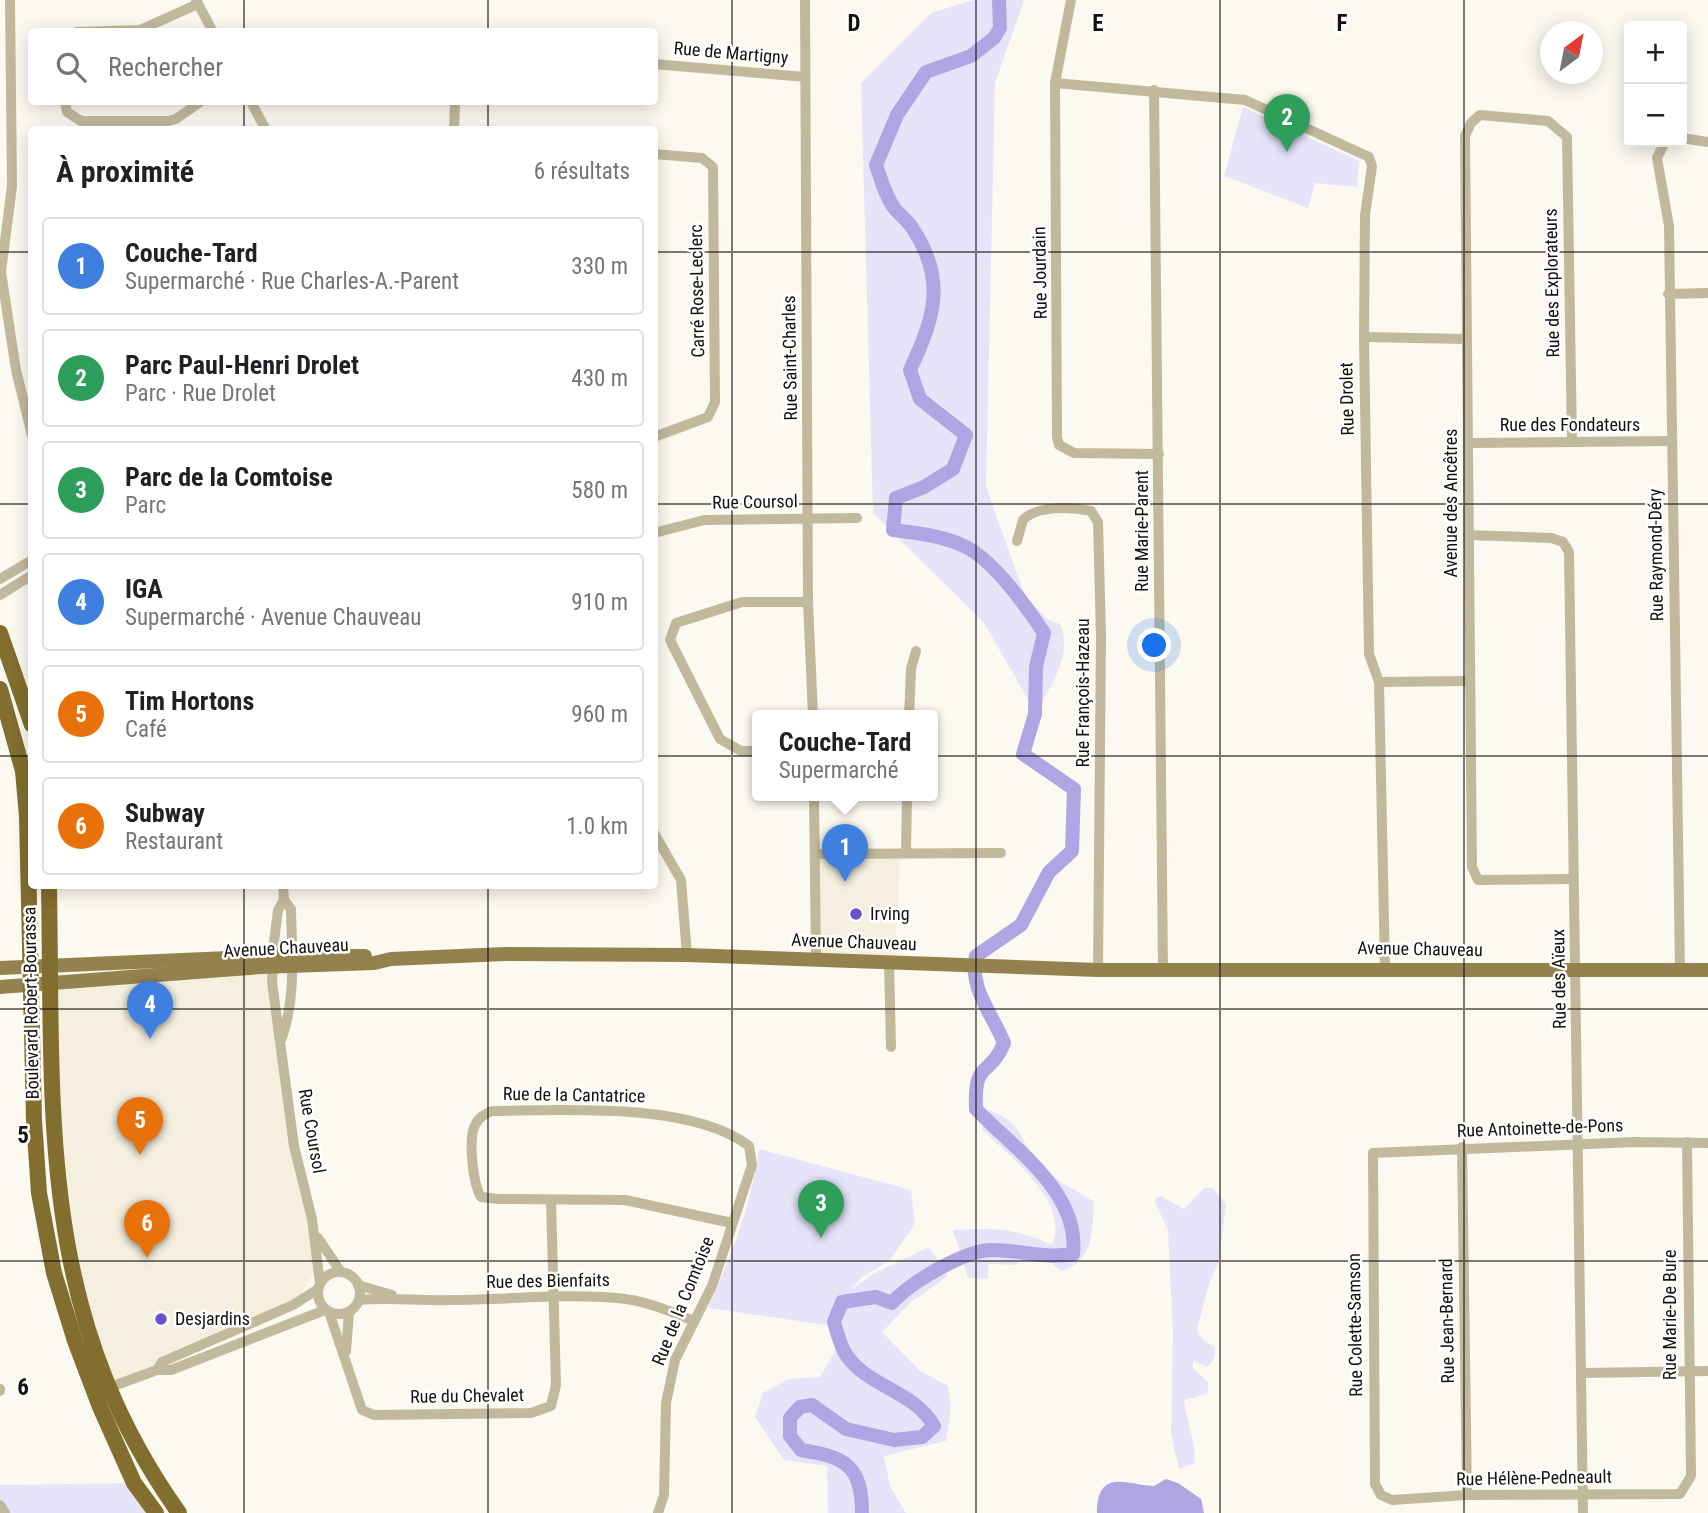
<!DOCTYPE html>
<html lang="fr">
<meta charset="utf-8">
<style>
:root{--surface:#fff;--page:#f2f2f2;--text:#202124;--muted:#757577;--line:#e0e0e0;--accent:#2563eb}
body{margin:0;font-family:"Roboto Condensed",sans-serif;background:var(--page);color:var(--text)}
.controls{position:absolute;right:21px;top:21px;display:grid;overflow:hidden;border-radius:7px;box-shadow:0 4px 18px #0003}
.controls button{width:63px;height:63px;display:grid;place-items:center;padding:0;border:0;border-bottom:2px solid var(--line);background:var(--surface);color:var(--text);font:35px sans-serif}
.compass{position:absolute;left:1540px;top:21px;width:63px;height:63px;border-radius:50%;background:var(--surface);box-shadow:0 4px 18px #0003;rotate:32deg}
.you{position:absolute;left:1155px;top:646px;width:24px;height:24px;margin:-18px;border:5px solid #fff;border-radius:50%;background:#1a73e8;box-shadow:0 0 0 10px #1a73e833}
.badge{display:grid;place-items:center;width:46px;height:46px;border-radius:50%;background:var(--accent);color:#fff;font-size:23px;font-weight:700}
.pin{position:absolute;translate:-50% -58px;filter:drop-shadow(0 2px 4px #0008)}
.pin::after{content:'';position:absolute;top:37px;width:24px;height:21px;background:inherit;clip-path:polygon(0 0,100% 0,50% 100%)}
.popup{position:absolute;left:752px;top:710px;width:186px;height:91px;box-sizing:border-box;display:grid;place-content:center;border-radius:7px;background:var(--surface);filter:drop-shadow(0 2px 5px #0005);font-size:23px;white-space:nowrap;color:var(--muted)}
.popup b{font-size:26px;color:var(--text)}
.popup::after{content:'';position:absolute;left:50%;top:100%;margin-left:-14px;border:14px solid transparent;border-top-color:var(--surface)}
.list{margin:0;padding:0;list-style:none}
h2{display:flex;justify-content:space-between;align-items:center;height:91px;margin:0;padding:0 28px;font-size:30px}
h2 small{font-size:23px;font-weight:400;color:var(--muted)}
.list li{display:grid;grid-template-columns:46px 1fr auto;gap:21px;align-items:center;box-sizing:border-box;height:98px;margin:0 14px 14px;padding:0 14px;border:2px solid var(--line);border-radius:7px}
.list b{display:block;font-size:26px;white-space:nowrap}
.list p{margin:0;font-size:23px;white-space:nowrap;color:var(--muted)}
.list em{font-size:23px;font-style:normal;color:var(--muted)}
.icon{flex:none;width:38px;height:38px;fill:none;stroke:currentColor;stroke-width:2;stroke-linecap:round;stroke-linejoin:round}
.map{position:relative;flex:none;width:1708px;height:1513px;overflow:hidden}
.search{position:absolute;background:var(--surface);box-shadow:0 4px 18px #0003;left:28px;top:28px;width:630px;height:77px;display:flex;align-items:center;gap:18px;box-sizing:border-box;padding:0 24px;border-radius:7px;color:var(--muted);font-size:26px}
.panel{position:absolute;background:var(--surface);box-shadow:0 4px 18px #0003;left:28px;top:126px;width:630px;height:763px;border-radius:7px}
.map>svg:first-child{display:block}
</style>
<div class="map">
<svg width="1708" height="1513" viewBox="0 0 1708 1513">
<rect width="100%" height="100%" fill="#fcf9f0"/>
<!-- built -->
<g fill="#f4efde">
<polygon points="900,853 895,962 816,961 815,854"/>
<polygon points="273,966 288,1099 319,1266 293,1305 109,1388 70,1269 51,982"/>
</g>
<!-- green -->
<g fill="#e6e4f9">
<path d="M973,0h51l-29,83 -9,404 39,109 22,23 13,5c13,32 -9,60 -24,89l-52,-90 -111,-110 -12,-430 70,-70z"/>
<polygon points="1243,107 1359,161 1357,187 1315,183 1308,208 1224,176"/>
<path d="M989,1110c35,13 30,31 50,55 15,16 38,25 55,37 -2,30 0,59 -33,69l-10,-8 -34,-3 1,5 -29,-1 -1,15 -20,-1 -15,-48c40,-2 61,-3 99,15 19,-43 -42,-88 -70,-116z"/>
<path d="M759,1149l152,41 4,34 -26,37 -27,16 -10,12 19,-14 58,-28 19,29 -37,26 -29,30 37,38 29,16 3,21 -5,34 -62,15 6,30 16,27h-78l-1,-47 -43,-6 -29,-43 8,-24 25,-14 32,-2 20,-35 6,-48 -10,10 -10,21 -118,-17c23,-51 43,-103 51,-159z"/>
<path d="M1204,1188h9l13,17 -8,59 -9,20 -12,46 6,10 12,7v9l-7,11 -15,-6v7l16,15 -2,11 -23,6c3,23 11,40 11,63l-16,6 -8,-35 2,-99 -5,-105 -14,-30 7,-4 23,13z"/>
<polygon points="134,1483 156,1513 0,1513 0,1485"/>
</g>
<!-- water -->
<path fill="#aea6e3" d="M1166,1479l12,4 23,16 3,14h-107c0,-47 33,-27 57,-27z"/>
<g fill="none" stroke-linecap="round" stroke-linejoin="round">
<!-- river -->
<path stroke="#aea6e3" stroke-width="14" d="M862,1513c0,-47 -16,-56 -61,-63l-11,-14v-18l10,-11 12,-2 34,24 48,11 28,-3 12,-11c-19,-35 -68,-39 -89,-73 -5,-9 -8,-21 -11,-31l8,-20 34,-5 16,6c17,-20 73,-53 100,-53 28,0 52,9 81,4 7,-62 -59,-105 -97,-145 -2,-51 13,-30 28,-66 -12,-30 -35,-54 -28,-87l45,-31 28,-53 23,-21 2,-62 -51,-35 12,-40 1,-47 8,-34c-17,-26 -49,-70 -76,-85 -22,-12 -51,-15 -75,-18l3,-32 28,-11 29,-18 13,-34 -46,-36 -10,-29c24,-52 37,-89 3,-141 -5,-8 -12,-13 -18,-20 -10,-13 -14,-30 -19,-44l21,-50 29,-43 45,-16 23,-18 6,-10 -1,-28"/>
<!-- minor -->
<g stroke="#c2b99d" stroke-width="10">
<polyline points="10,0 12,186 1,272 16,370 32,435"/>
<polyline points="196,0 213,32"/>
<polyline points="805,0 808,602 813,716"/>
<polyline points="1071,0 1055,83 1057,437 1059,445 1074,453 1159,454"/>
<polyline points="76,32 140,30 198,4"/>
<polyline points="654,64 805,77"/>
<polyline points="1055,83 1245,100 1369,157 1372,166 1365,215 1364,337 1369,654 1379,682 1385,968"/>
<polyline points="1154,90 1163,971"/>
<polyline points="65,102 67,112 81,121 168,121 176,119 200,102"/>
<polyline points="251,102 266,130"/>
<polyline points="454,130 455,102"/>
<polyline points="1682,138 1708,142"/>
<polyline points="1665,142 1657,158 1669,226 1680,971"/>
<polyline points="654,154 702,158 713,167 715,402 708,417 654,437"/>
<polyline points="1668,294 1708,293"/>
<polyline points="1364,337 1466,339"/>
<polyline points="1572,442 1567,137 1548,121 1480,115 1471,123 1465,136 1472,867 1478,880 1573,879"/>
<polyline points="1469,443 1671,441"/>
<polyline points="654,533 704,520 857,518"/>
<polyline points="1468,535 1552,538 1563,542 1569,552 1583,1513"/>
<path d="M1017,541l6,-21c14,-15 49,-13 68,-9l7,11 3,114 -3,334"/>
<polyline points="0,579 32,560"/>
<polyline points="0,595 32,575"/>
<polyline points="1379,682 1469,681"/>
<polyline points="909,716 911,669 916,651"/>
<polyline points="758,751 741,751 720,739 670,640 676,623 742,602 808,602"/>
<polyline points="814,796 816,961"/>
<polyline points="654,833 681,880 687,955"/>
<polyline points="906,853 907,796"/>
<polyline points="815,854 1001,853"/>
<polyline points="283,886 284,900 278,910 274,942 272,982 294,1146 312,1219 320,1283"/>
<polyline points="889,962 891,1047"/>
<path d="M282,1038c14,-41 10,-85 9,-129l-7,-9"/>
<polyline points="1462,1147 1467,1495"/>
<polyline points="1373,1153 1375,1484 1381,1495 1392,1500 1467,1495 1680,1494 1691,1476 1687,1142"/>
<polyline points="1373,1153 1634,1142 1708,1143"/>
<polyline points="318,1238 341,1272"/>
<circle cx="339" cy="1293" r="21"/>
<polyline points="358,1285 392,1295"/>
<path d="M359,1300c31,-3 60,1 91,0 56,0 111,-7 167,-2 27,2 52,13 77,23"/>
<polyline points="329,1312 362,1410 374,1415 531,1413 551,1406 556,1385 551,1200"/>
<polyline points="346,1351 349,1312"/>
<polyline points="157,1370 162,1362 293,1305 318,1289"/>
<polyline points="1584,1373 1708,1371"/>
<polyline points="0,1389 0,1391"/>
<polyline points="105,1389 157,1370 171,1370 325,1310"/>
<polyline points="0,1505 5,1513"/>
<path d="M658,1513l6,-18 2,-92 9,-43 37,-74 40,-121 -3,-19c-58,-44 -186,-36 -257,-35 -7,3 -13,6 -17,14 -7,14 -2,59 6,72l17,2 127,1 107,23"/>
</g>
<!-- major -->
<g stroke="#93824e" stroke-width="14">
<polyline points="0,968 273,956 365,956"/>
<polyline points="0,987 261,967 374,963 391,959 505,954 687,955 1098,970 1708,970"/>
</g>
<!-- highway -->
<g stroke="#826e2e" stroke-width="16">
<polyline points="0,633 32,725"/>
<polyline points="0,689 23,771 27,816 34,1120 39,1193 54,1273 75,1341 100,1407 134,1483 156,1513"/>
<path d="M49,886c4,231 -12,427 130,627"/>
</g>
</g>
<!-- grid -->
<path fill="none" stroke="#12110e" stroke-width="2" stroke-opacity="0.55" d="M244,0v32M488,0v32M732,0v1513M976,0v1513M1220,0v1513M1464,0v1513M244,102v28M488,102v28M0,252h32M654,252h1054M0,504h32M654,504h1054M0,756h32M654,756h1054M244,886v627M488,886v627M0,1009h1708M0,1261h1708"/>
<!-- markers -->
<g fill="#6d4fc8" stroke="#fff" stroke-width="2.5">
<circle cx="856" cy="914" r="7"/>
<circle cx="161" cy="1319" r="7"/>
</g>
<g text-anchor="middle" stroke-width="5" stroke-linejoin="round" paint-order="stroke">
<!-- street labels -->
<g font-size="18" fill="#12110e" stroke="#fff">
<text transform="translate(731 53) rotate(5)" y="6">Rue de Martigny</text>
<text transform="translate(1040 273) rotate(-91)" y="6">Rue Jourdain</text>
<text transform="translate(1552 283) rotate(-91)" y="6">Rue des Explorateurs</text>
<text transform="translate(697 291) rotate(-91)" y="6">Carré Rose-Leclerc</text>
<text transform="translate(790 358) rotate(-91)" y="6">Rue Saint-Charles</text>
<text transform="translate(1347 399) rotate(-91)" y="6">Rue Drolet</text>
<text x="1570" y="431">Rue des Fondateurs</text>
<text transform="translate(755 502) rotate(-1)" y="6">Rue Coursol</text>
<text transform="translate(1451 503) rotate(-90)" y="6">Avenue des Ancêtres</text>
<text transform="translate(1142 531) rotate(-90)" y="6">Rue Marie-Parent</text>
<text transform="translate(1656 555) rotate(-91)" y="6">Rue Raymond-Déry</text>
<text transform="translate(1083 693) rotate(-90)" y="6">Rue François-Hazeau</text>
<text transform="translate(854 942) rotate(2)" y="6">Avenue Chauveau</text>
<text transform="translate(286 948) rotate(-3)" y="6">Avenue Chauveau</text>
<text transform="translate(1420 949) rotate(1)" y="6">Avenue Chauveau</text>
<text transform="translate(1559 979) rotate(-91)" y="6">Rue des Aïeux</text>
<text transform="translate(31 1003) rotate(-91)" y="6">Boulevard Robert-Bourassa</text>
<text transform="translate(574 1095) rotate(1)" y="6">Rue de la Cantatrice</text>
<text transform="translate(1540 1128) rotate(-2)" y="6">Rue Antoinette-de-Pons</text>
<text transform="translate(312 1131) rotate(80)" y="6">Rue Coursol</text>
<text transform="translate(548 1281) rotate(-1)" y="6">Rue des Bienfaits</text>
<text transform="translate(683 1301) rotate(-68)" y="6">Rue de la Comtoise</text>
<text transform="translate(1670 1315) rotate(-90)" y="6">Rue Marie-De Bure</text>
<text transform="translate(1447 1321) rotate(-91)" y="6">Rue Jean-Bernard</text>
<text transform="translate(1355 1325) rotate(-91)" y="6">Rue Colette-Samson</text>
<text transform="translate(467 1396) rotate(-1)" y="6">Rue du Chevalet</text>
<text transform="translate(1534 1478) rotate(-1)" y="6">Rue Hélène-Pedneault</text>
</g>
<!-- poi labels -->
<g font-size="18" fill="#12110e" stroke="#fff" text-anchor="start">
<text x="870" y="920">Irving</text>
<text x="175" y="1325">Desjardins</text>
</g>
</g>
<g font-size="23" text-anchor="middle" font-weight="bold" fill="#12110e" stroke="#fff" stroke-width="5" stroke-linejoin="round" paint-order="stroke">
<text x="854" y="31">D</text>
<text x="1098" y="31">E</text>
<text x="1342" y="31">F</text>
<text x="23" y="1143">5</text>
<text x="23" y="1395">6</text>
</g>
</svg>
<div class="controls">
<button>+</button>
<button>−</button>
</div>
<svg class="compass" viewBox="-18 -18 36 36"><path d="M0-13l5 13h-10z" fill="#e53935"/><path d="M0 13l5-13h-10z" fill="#757577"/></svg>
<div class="you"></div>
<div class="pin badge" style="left:845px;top:882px;background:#3f7fe0">1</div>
<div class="popup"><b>Couche-Tard</b>Supermarché</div>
<div class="pin badge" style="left:1287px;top:152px;background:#2e9e5b">2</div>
<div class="pin badge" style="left:821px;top:1238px;background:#2e9e5b">3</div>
<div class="pin badge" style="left:150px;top:1039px;background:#3f7fe0">4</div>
<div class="pin badge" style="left:140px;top:1155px;background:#e8710a">5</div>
<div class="pin badge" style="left:147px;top:1258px;background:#e8710a">6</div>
<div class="search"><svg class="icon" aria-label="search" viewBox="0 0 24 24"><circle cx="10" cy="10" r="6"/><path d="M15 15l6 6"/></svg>Rechercher</div>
<section class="panel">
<h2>À proximité<small>6 résultats</small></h2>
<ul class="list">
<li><span class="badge" style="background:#3f7fe0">1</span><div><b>Couche-Tard</b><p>Supermarché · Rue Charles-A.-Parent</p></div><em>330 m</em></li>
<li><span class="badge" style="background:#2e9e5b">2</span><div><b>Parc Paul-Henri Drolet</b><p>Parc · Rue Drolet</p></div><em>430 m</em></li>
<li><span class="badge" style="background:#2e9e5b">3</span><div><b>Parc de la Comtoise</b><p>Parc</p></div><em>580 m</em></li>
<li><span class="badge" style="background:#3f7fe0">4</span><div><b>IGA</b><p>Supermarché · Avenue Chauveau</p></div><em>910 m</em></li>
<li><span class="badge" style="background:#e8710a">5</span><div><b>Tim Hortons</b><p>Café</p></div><em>960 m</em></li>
<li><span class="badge" style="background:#e8710a">6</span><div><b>Subway</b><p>Restaurant</p></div><em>1.0 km</em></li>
</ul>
</section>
</div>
